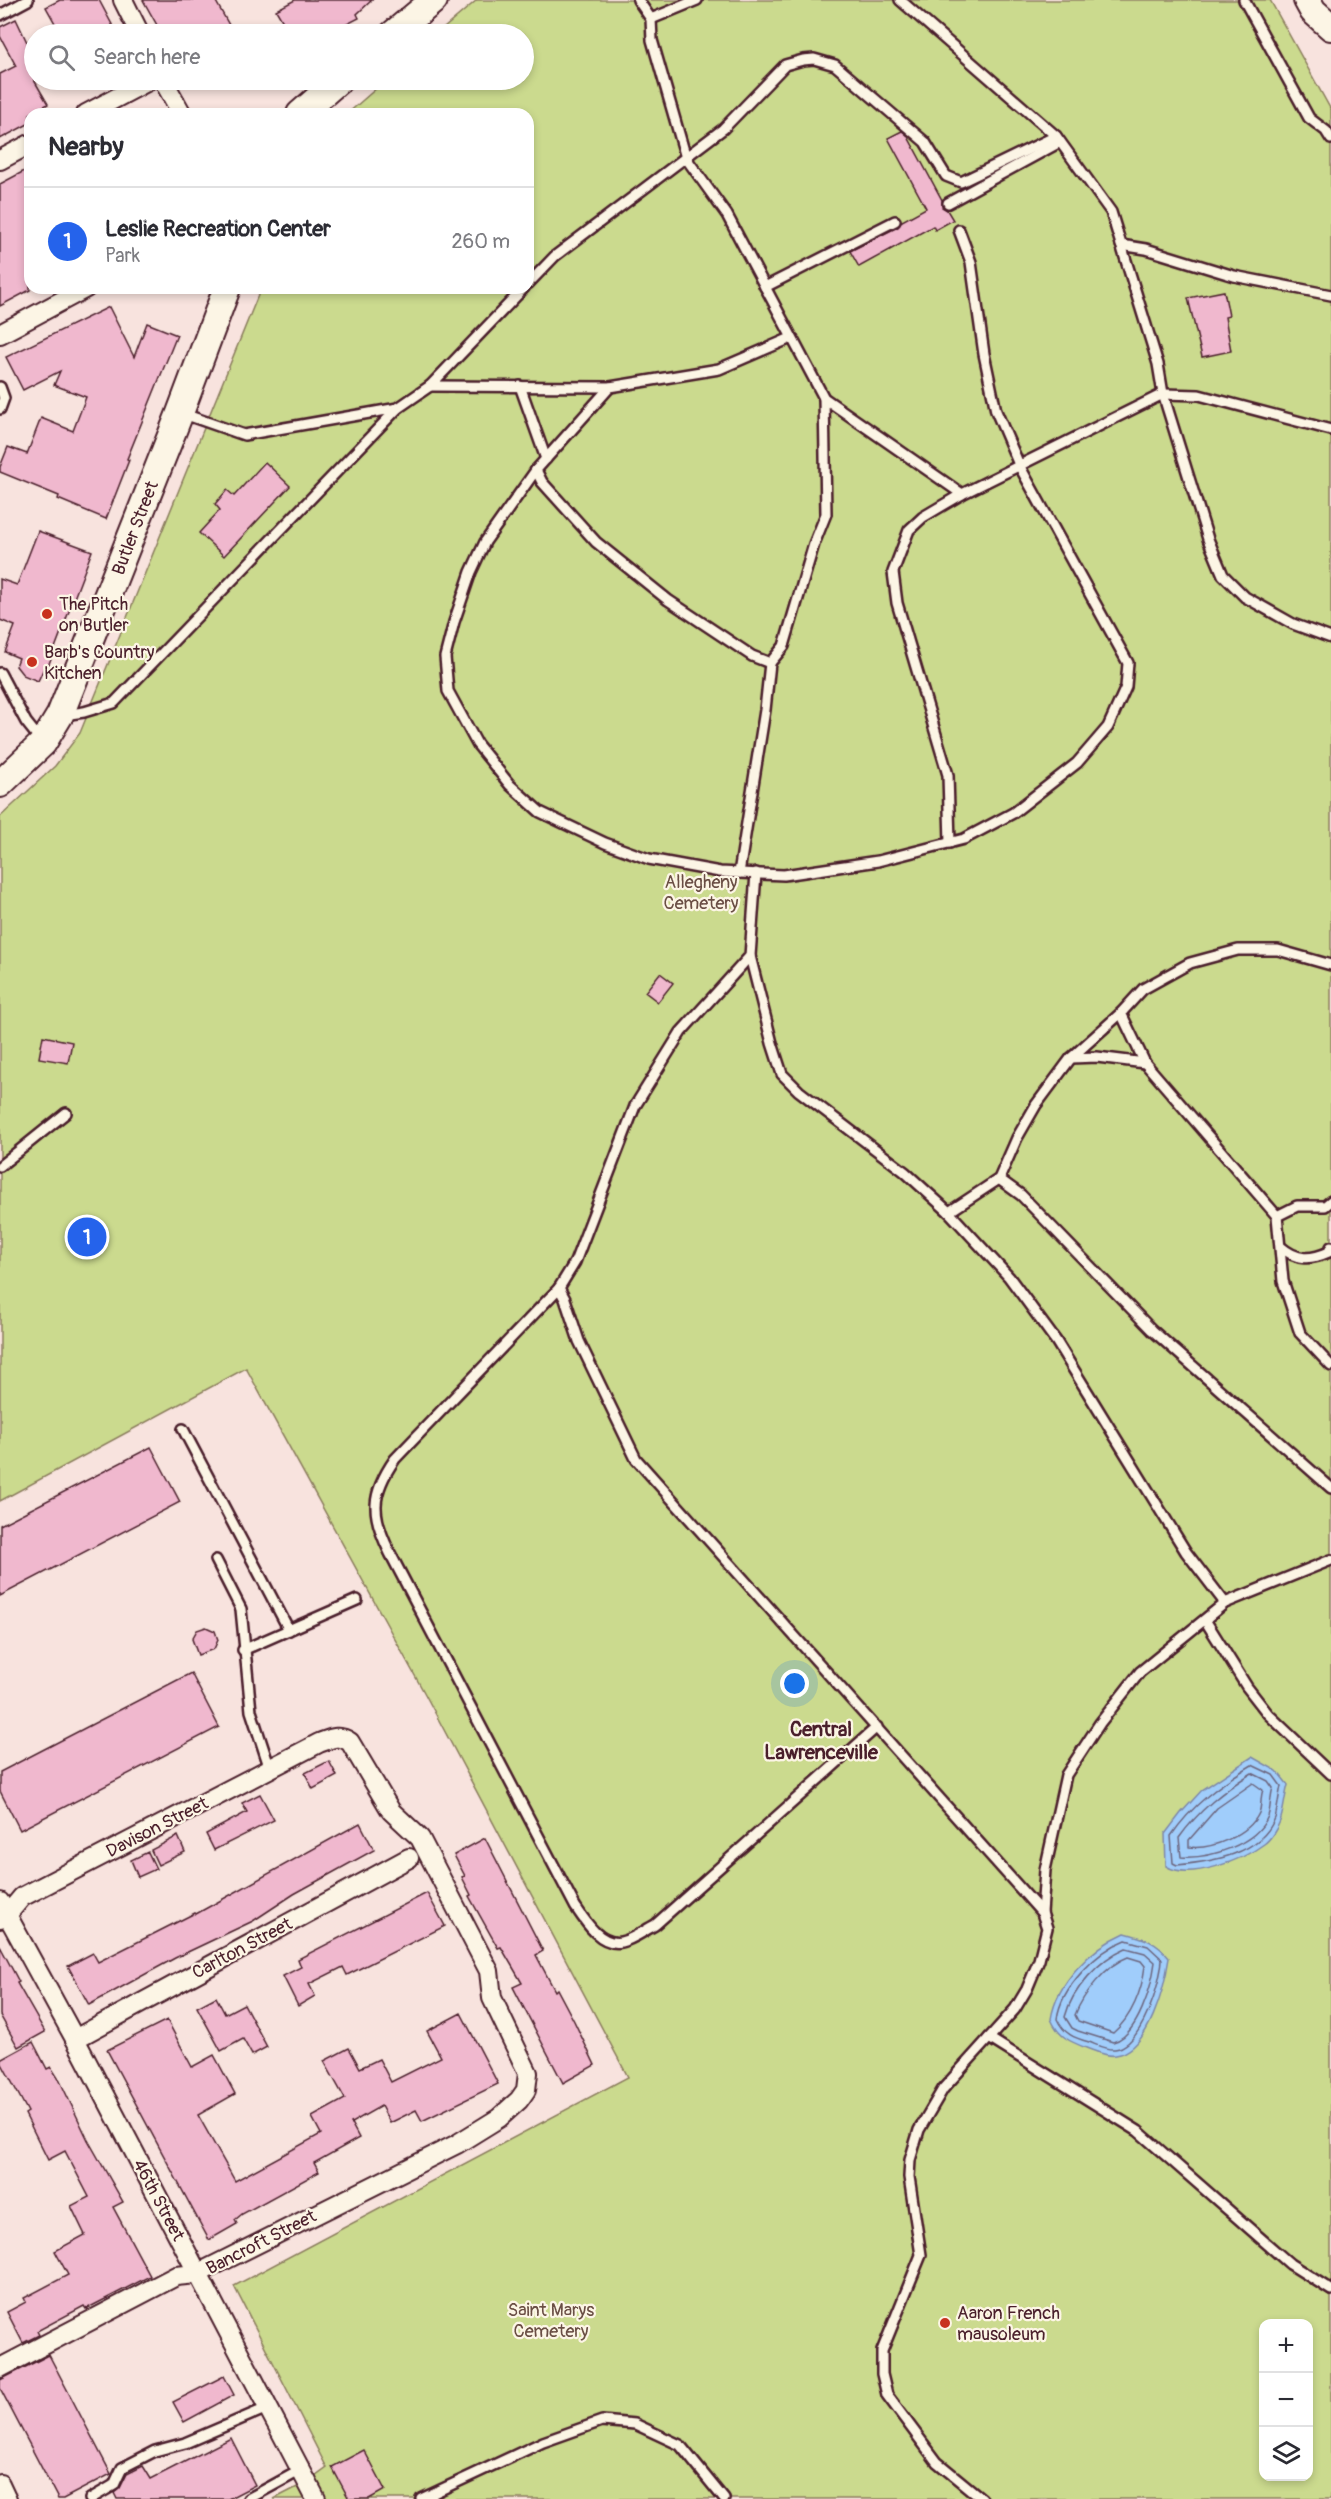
<!DOCTYPE html>
<meta charset="utf-8">
<style>
:root{--surface:#fff;--page:#f7f7f7;--text:#2b2b33;--muted:#7c7c81;--line:#e1e1e2;--accent:#2563eb}
body{margin:0;font-family:Pangolin,sans-serif;background:var(--page);color:var(--text)}
.controls{position:absolute;right:18px;bottom:18px;display:grid;overflow:hidden;border-radius:12px;box-shadow:0 3px 9px #0003}
.controls button{width:54px;height:54px;display:grid;place-items:center;padding:0;border:0;border-bottom:2px solid var(--line);background:var(--surface);color:var(--text);font:30px sans-serif}
.you{position:absolute;left:795px;top:1684px;width:21px;height:21px;margin:-15px;border:4px solid #fff;border-radius:50%;background:#1a73e8;box-shadow:0 0 0 9px #1a73e833}
.badge{display:grid;place-items:center;width:39px;height:39px;border-radius:50%;background:var(--accent);color:#fff;font-size:20px;font-weight:700}
.pin{position:absolute;translate:-50% -50%;border:3px solid #fff;box-shadow:0 2px 6px #0006}
.list{margin:0;padding:0;list-style:none}
h2{display:flex;justify-content:space-between;align-items:center;height:78px;margin:0;padding:0 24px;font-size:26px}
h2 small{font-size:20px;font-weight:400;color:var(--muted)}
.list li{display:grid;grid-template-columns:39px 1fr auto;gap:18px;align-items:center;box-sizing:border-box;height:108px;padding:0 24px;border-top:2px solid var(--line)}
.list b{display:block;font-size:22px;white-space:nowrap}
.list p{margin:0;font-size:20px;white-space:nowrap;color:var(--muted)}
.list em{font-size:20px;font-style:normal;color:var(--muted)}
.icon{flex:none;width:33px;height:33px;fill:none;stroke:currentColor;stroke-width:2;stroke-linecap:round;stroke-linejoin:round}
.map{position:relative;flex:none;width:1331px;height:2499px;overflow:hidden}
.search{position:absolute;background:var(--surface);box-shadow:0 3px 9px #0003;left:24px;top:24px;width:510px;height:66px;display:flex;align-items:center;gap:15px;box-sizing:border-box;padding:0 21px;border-radius:33px;color:var(--muted);font-size:22px}
.panel{position:absolute;background:var(--surface);box-shadow:0 3px 9px #0003;left:24px;top:108px;width:510px;height:186px;border-radius:18px}
.map>svg:first-child{display:block}
</style>
<div class="map">
<svg width="1331" height="2499" viewBox="0 0 1331 2499">
<rect width="100%" height="100%" fill="#f8e3de"/>
<filter id="ink" filterUnits="userSpaceOnUse"><feTurbulence type="fractalNoise" baseFrequency=".0167" numOctaves="2"/><feDisplacementMap in="SourceGraphic" scale="12" xChannelSelector="R" yChannelSelector="G"/><feConvolveMatrix kernelMatrix="1 2 1 2 8 2 1 2 1" color-interpolation-filters="sRGB"/></filter>
<g filter="url(#ink)">
<!-- green -->
<path fill="#cbda8e" stroke="#8a7c5c" stroke-width="1.5" fill-rule="evenodd" d="M477,0h793l61,110v2389h-1057l35,-18 18,-13 -93,-182 394,-209 -203,-383 -179,-326 -246,133v-684l55,-51 25,-33 181,-445h267v-174h-181l39,-34h138v-46h-87zM1264,2324h44v152h-44z"/>
<!-- water -->
<g fill="#a0cdfb" stroke="#7e87a8" stroke-width="1.5">
<path d="M1252,1757l25,14 11,14c-3,10 -5,30 -8,36 -3,8 -10,19 -16,23 -21,16 -75,37 -98,22l-1,-32 16,-21 21,-23z"/>
<path d="M1125,1933c19,5 32,9 44,25 -4,27 -20,93 -53,97 -9,2 -18,-3 -27,-6 -18,-7 -30,-11 -38,-30 6,-37 40,-71 74,-86z"/>
</g>
<g fill="none" stroke-linecap="round" stroke-linejoin="round">
<!-- shore -->
<g stroke="#6c657e" stroke-width="1.5">
<path d="M1252,1765l21,10 8,11c-2,8 -4,26 -6,32 -15,37 -64,44 -98,47l-4,-2 -2,-27c21,-31 49,-52 81,-71z"/>
<path d="M1252,1773l16,8 5,7c-3,8 -2,20 -5,28 -12,29 -59,43 -87,41l-2,-19c20,-28 44,-47 73,-65z"/>
<path d="M1253,1783l10,7c-3,7 -1,16 -4,23 -10,22 -48,37 -70,34v-7l28,-32z"/>
<path d="M1126,1940l22,6 14,13c-1,23 -20,87 -47,90 -9,1 -18,-4 -26,-7 -15,-4 -25,-8 -32,-23 4,-32 40,-68 69,-79z"/>
<path d="M1126,1948l19,5 10,9c-3,23 -17,74 -42,80l-35,-11 -6,-3 -7,-11c7,-28 35,-58 61,-69z"/>
<path d="M1128,1957l13,4 4,5c-3,24 -13,51 -32,67l-35,-12 -3,-6c8,-21 31,-50 53,-58z"/>
</g>
</g>
<!-- building -->
<g fill="#f0b8ce" stroke="#4a1f2b" stroke-width="1.5">
<polygon points="60,0 99,0 117,34 61,34 46,7"/>
<polygon points="143,0 215,0 234,34 162,34"/>
<polygon points="295,0 372,0 357,14 359,18 328,34 290,34 276,10"/>
<polygon points="16,19 34,57 34,80 48,104 30,114 30,123 0,139 0,74 16,66 0,36 0,27"/>
<polygon points="902,131 907,135 942,200 942,207 947,210 953,220 935,230 933,226 859,267 850,251 898,227 902,221 926,208 888,138"/>
<polygon points="30,168 30,290 0,306 0,184"/>
<polygon points="1224,291 1229,316 1225,317 1231,351 1202,357 1188,298"/>
<polygon points="109,307 134,357 147,323 177,335 127,459 129,460 106,519 58,499 59,496 0,472 0,467 8,447 27,454 41,418 73,431 86,397 54,385 60,371 23,390 6,357"/>
<polygon points="265,462 290,486 224,556 199,533 220,510 215,504 227,490 234,496"/>
<polygon points="38,531 92,551 47,669 44,668 38,681 23,675 16,666 19,658 5,652 15,626 0,620 0,579 17,585"/>
<polygon points="660,973 673,983 658,1002 645,992"/>
<polygon points="43,1036 72,1042 68,1063 39,1058"/>
<polygon points="151,1447 180,1502 0,1596 0,1525"/>
<polygon points="206,1627 215,1631 218,1640 214,1649 198,1655 192,1639 197,1630"/>
<polygon points="191,1673 219,1727 20,1830 0,1791 0,1772"/>
<polygon points="329,1761 337,1776 313,1789 305,1773"/>
<polygon points="260,1794 274,1820 214,1850 206,1834 247,1812 242,1803"/>
<polygon points="360,1823 374,1850 294,1894 253,1921 175,1958 89,2005 68,1966 93,1953 98,1962 195,1913 196,1914"/>
<polygon points="178,1836 185,1852 158,1865 151,1850"/>
<polygon points="485,1838 543,1951 536,1955 555,1991 557,1989 574,2021 595,2065 563,2083 513,1987 522,1983 501,1947 498,1948 469,1896 471,1895 462,1877 465,1876 454,1855"/>
<polygon points="148,1852 156,1869 138,1877 131,1860"/>
<polygon points="427,1893 445,1926 347,1975 343,1967 309,1984 315,1996 298,2006 283,1976 301,1967 298,1959"/>
<polygon points="0,1946 19,1982 17,1983 45,2032 18,2047 0,2015"/>
<polygon points="216,1997 225,2014 244,2004 267,2047 252,2055 243,2039 221,2051 197,2007"/>
<polygon points="461,2013 498,2084 422,2121 416,2110 390,2123 381,2106 351,2123 359,2138 314,2163 319,2172 242,2214 235,2220 237,2224 209,2240 107,2050 167,2020 192,2067 214,2055 235,2094 198,2115 235,2181 321,2134 312,2117 345,2099 324,2061 349,2048 360,2068 379,2059 391,2082 441,2057 427,2031"/>
<polygon points="33,2042 47,2069 51,2067 60,2081 88,2140 123,2202 113,2207 150,2276 86,2309 84,2306 37,2331 39,2335 23,2343 7,2312 26,2302 24,2298 68,2275 55,2251 85,2235 71,2206 89,2197 65,2151 48,2160 25,2114 28,2112 0,2060"/>
<polygon points="49,2355 111,2474 63,2499 58,2499 0,2388 0,2380"/>
<polygon points="224,2376 234,2395 184,2422 173,2402"/>
<polygon points="231,2438 255,2485 228,2499 117,2499 114,2493 120,2488 127,2474 143,2466 151,2479"/>
<polygon points="364,2450 385,2490 369,2499 349,2499 332,2467"/>
</g>
<g fill="none" stroke-linecap="round" stroke-linejoin="round">
<defs>
<g id="lane">
<polyline points="638,0 651,19 652,40 686,158 727,215 824,398 962,494"/>
<polyline points="900,0 1056,136 1111,212 1158,364 1163,394 1208,539 1223,575 1245,597 1293,624 1331,638"/>
<polyline points="1244,0 1309,118 1326,131 1331,139"/>
<polyline points="0,15 28,0"/>
<polyline points="651,19 697,0"/>
<polyline points="948,203 1060,142"/>
<polyline points="1121,245 1146,249 1234,276 1331,295"/>
<polyline points="528,284 555,256 723,129 785,65 803,60 814,59 835,65 925,142 946,176 961,182 1056,136"/>
<polyline points="765,287 895,221"/>
<polyline points="430,386 610,387 719,369 791,338"/>
<polyline points="520,386 546,459"/>
<polyline points="0,387 4,398 0,409"/>
<polyline points="610,387 536,470 542,482 596,542 668,600 752,656 770,663 784,646 814,544 826,514 824,398"/>
<polyline points="181,413 244,435 398,408"/>
<polyline points="536,470 485,542 471,572 454,622 445,657 448,691 477,744 510,785 540,812 605,843 649,859 720,872 784,875 878,861 964,839 1013,813 1077,763 1108,727 1126,687 1128,663 1020,467 996,411 984,354 971,262 959,230"/>
<polyline points="0,673 26,722 42,742"/>
<polyline points="63,715 84,712 114,703 398,408 430,386 524,288"/>
<polyline points="950,843 948,775 897,603 893,572 909,530 923,517 962,494 1163,394 1199,395 1331,430"/>
<polyline points="739,873 765,710 770,663"/>
<path d="M756,873l-6,83 -69,76 -46,74 -60,156 -16,26 -164,171c-25,36 -24,56 -5,94l185,353c10,15 25,40 46,36 11,-2 24,-12 34,-17l222,-198"/>
<polyline points="750,956 772,1043 782,1074 799,1091 905,1172 949,1212 1009,1277 1056,1341 1186,1552 1225,1603"/>
<polyline points="1121,1013 1145,1063 1277,1216"/>
<polyline points="1071,1058 1097,1057 1145,1063"/>
<polyline points="0,1166 66,1113"/>
<polyline points="999,1179 1021,1195 1152,1330 1331,1488"/>
<polyline points="1331,1201 1325,1206 1297,1206 1277,1216 1283,1281 1300,1333 1331,1366"/>
<polyline points="949,1212 999,1179 1017,1138 1036,1105 1071,1058 1121,1013 1143,989 1190,963 1238,950 1278,950 1331,965"/>
<path d="M1281,1247c16,14 30,13 48,5l2,-5"/>
<polyline points="559,1288 565,1299 579,1341 636,1459 1042,1913 1047,1928 1039,1960 1027,1989 1015,2009 943,2089 919,2130 910,2160 909,2177 921,2255 882,2351 882,2374 887,2395 937,2462 982,2499"/>
<polyline points="183,1429 289,1630"/>
<polyline points="216,1560 241,1609 251,1711 270,1769"/>
<polyline points="1205,1620 1247,1687 1268,1714 1331,1774"/>
<polyline points="243,1650 357,1600"/>
<polyline points="1042,1913 1045,1870 1066,1775 1100,1723 1140,1672 1225,1603 1331,1560"/>
<polyline points="989,2038 1138,2131 1290,2264 1331,2290"/>
<polyline points="90,2499 114,2485 122,2468 155,2451 185,2443 267,2408"/>
<polyline points="248,2499 301,2470"/>
<polyline points="421,2499 543,2442 602,2421 635,2424 680,2445 724,2499"/>
</g>
<g id="street">
<polyline points="123,0 140,34"/>
<polyline points="163,80 182,114"/>
<polyline points="86,114 150,80"/>
<polyline points="0,160 30,144"/>
<polyline points="0,334 86,288"/>
<polyline points="0,1902 75,2039 316,2499"/>
<path d="M0,1919l7,-4 15,-18 297,-154c11,-4 20,-9 31,-1l41,69 29,27 69,133 3,27 36,75 -2,17 -7,10 -20,18 -42,26 -260,130 -21,2 -176,92"/>
<polyline points="75,2039 409,1858"/>
<polyline points="0,2484 7,2499"/>
</g>
<g id="secondary">
<polyline points="1307,0 1313,11 1331,27"/>
<polyline points="393,34 434,0"/>
<polyline points="300,114 339,80"/>
<polyline points="0,784 43,743 60,715 180,413 227,288"/>
</g>
</defs>
<!-- lane casing -->
<use href="#lane" stroke="#4a1f2b" stroke-width="14"/>
<!-- street casing -->
<use href="#street" stroke="#4a1f2b" stroke-width="22"/>
<!-- secondary casing -->
<use href="#secondary" stroke="#4a1f2b" stroke-width="30"/>
<!-- lane -->
<use href="#lane" stroke="#fcf5e5" stroke-width="9"/>
<!-- street -->
<use href="#street" stroke="#fcf5e5" stroke-width="18"/>
<!-- secondary -->
<use href="#secondary" stroke="#fcf5e5" stroke-width="26"/>
</g>
</g>
<!-- markers -->
<g fill="#c8321e" stroke="#fcf5e5" stroke-width="2">
<circle cx="47" cy="614" r="6"/>
<circle cx="32" cy="662" r="6"/>
<circle cx="945" cy="2323" r="6"/>
</g>
<g text-anchor="middle" stroke-width="4.5" stroke-linejoin="round" paint-order="stroke">
<!-- street labels -->
<g font-size="18" fill="#4a1f2b" stroke="#fcf5e5">
<text transform="translate(135 528) rotate(-69)" y="6">Butler Street</text>
<text transform="translate(157 1827) rotate(-27)" y="6">Davison Street</text>
<text transform="translate(242 1948) rotate(-28)" y="6">Carlton Street</text>
<text transform="translate(159 2200) rotate(62)" y="6">46th Street</text>
<text transform="translate(261 2242) rotate(-27)" y="6">Bancroft Street</text>
</g>
<!-- poi labels -->
<g font-size="18" fill="#4a1f2b" stroke="#fcf5e5" text-anchor="start">
<text x="59" y="610">The Pitch<tspan x="59" dy="21">on Butler</tspan></text>
<text x="44" y="658">Barb's Country<tspan x="44" dy="21">Kitchen</tspan></text>
<text x="957" y="2319">Aaron French<tspan x="957" dy="21">mausoleum</tspan></text>
</g>
<!-- park labels -->
<g font-size="18" fill="#6a4e44" stroke="#fcf5e5">
<text x="701" y="888">Allegheny<tspan x="701" dy="21">Cemetery</tspan></text>
<text x="551" y="2316">Saint Marys<tspan x="551" dy="21">Cemetery</tspan></text>
</g>
<!-- neighbourhood labels -->
<g font-size="20" font-weight="bold" fill="#4a1f2b" stroke="#fcf5e5">
<text x="821" y="1736">Central<tspan x="821" dy="23">Lawrenceville</tspan></text>
</g>
</g>
</svg>
<div class="controls">
<button>+</button>
<button>−</button>
<button><svg class="icon" aria-label="layers" viewBox="0 0 24 24"><path d="M12 4l9 5-9 5-9-5zM3 14l9 5 9-5"/></svg></button>
</div>
<div class="you"></div>
<div class="pin badge" style="left:87px;top:1237px">1</div>
<div class="search"><svg class="icon" aria-label="search" viewBox="0 0 24 24"><circle cx="10" cy="10" r="6"/><path d="M15 15l6 6"/></svg>Search here</div>
<section class="panel">
<h2>Nearby<small></small></h2>
<ul class="list">
<li><span class="badge">1</span><div><b>Leslie Recreation Center</b><p>Park</p></div><em>260 m</em></li>
</ul>
</section>
</div>
